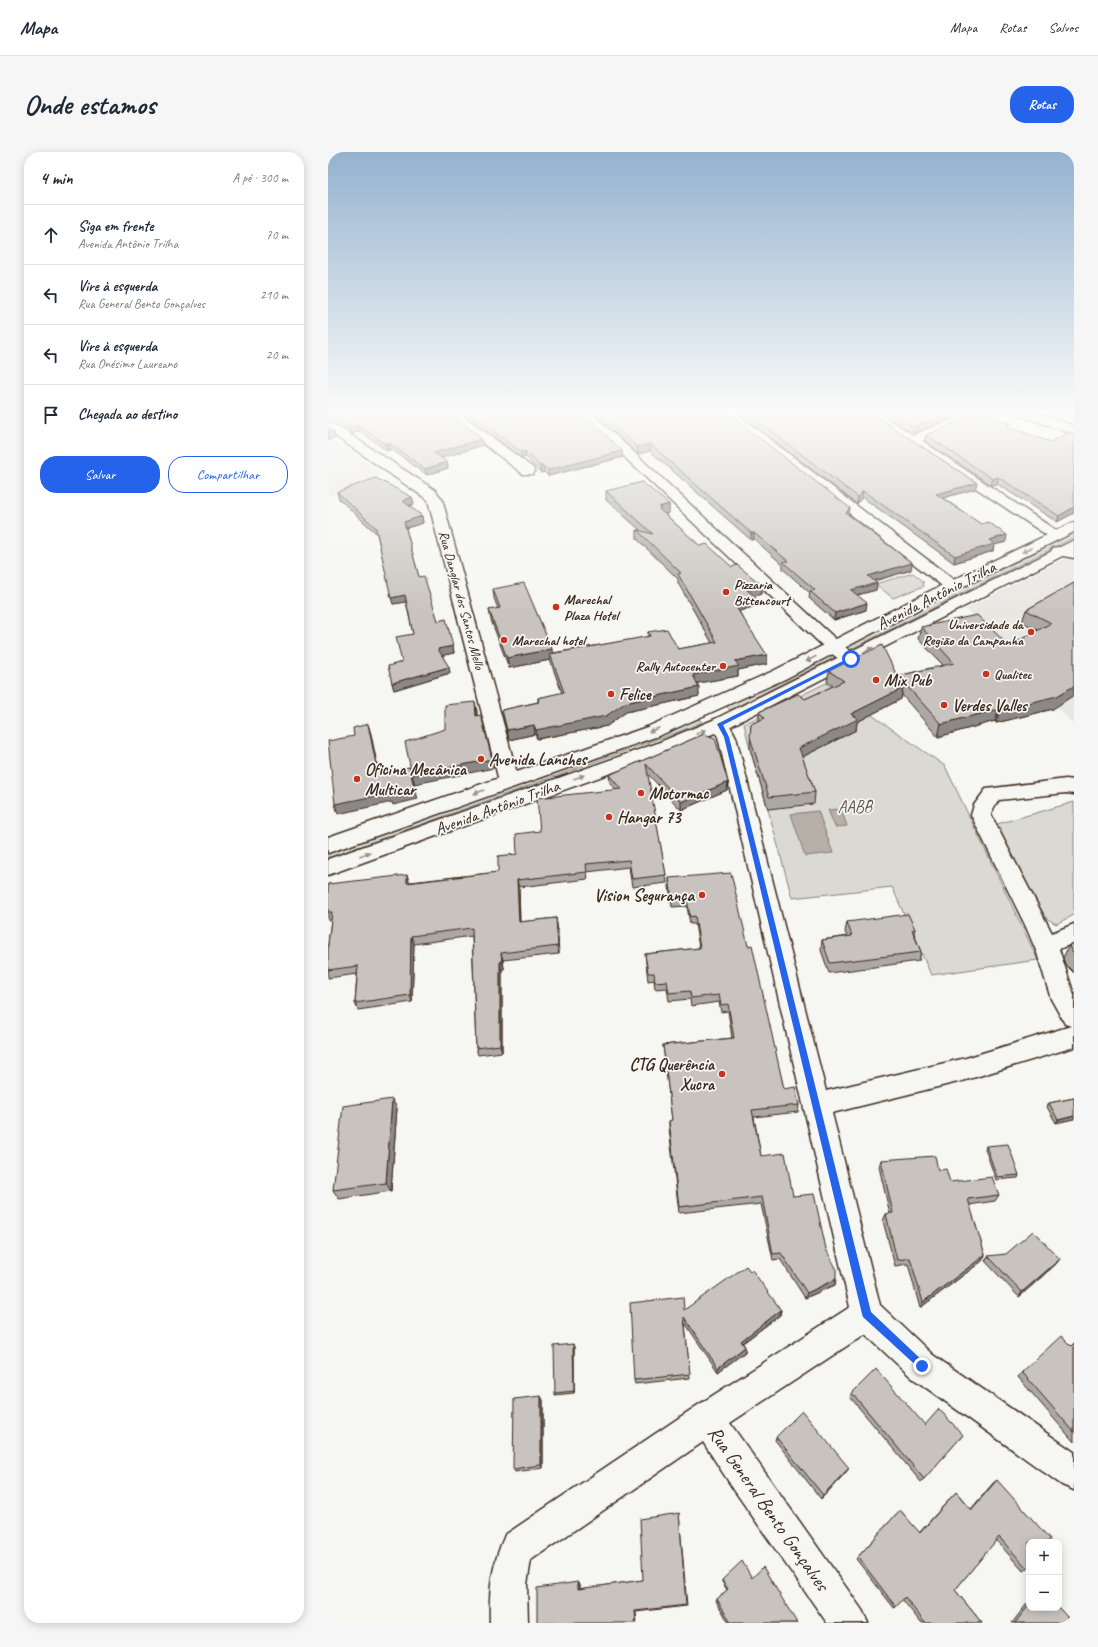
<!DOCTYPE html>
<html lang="pt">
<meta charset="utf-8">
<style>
:root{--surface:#fff;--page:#f6f6f7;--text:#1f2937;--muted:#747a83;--line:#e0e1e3;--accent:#2563eb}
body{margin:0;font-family:Caveat,sans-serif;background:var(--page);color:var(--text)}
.controls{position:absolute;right:12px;bottom:12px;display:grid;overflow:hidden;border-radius:8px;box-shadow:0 2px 10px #0003}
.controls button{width:36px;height:36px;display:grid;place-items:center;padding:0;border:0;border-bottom:1px solid var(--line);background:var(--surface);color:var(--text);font:20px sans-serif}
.stop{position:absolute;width:12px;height:12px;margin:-9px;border:3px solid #2563eb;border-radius:50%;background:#fff}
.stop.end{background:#2563eb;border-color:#fff;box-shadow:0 1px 4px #0008}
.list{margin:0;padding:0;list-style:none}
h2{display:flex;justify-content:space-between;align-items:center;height:52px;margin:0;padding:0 16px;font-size:17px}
h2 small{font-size:13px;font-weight:400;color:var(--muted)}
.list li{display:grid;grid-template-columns:26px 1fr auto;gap:12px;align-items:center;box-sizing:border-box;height:60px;padding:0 16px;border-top:1px solid var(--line)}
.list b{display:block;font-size:15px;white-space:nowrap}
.list p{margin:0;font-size:13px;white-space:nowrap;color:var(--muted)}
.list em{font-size:13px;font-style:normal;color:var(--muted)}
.actions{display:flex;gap:8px;padding:12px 16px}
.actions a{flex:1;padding:9px 0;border:1px solid var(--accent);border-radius:16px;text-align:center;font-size:14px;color:var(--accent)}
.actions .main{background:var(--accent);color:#fff}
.icon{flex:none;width:22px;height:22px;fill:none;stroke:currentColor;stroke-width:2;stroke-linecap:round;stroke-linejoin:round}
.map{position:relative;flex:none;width:746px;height:1471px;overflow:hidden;border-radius:16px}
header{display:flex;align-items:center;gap:24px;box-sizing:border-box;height:56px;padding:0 20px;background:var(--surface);border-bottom:1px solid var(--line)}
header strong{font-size:19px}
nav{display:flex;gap:22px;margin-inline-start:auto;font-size:14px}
.intro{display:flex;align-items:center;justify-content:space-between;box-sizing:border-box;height:96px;padding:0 24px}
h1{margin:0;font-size:28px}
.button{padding:10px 18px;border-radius:16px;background:var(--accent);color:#fff;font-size:14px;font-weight:700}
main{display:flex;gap:24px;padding:0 24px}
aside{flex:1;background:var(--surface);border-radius:16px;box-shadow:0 2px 10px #0003}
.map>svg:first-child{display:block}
</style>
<header>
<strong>Mapa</strong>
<nav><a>Mapa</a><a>Rotas</a><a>Salvos</a></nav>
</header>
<div class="intro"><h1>Onde estamos</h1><a class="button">Rotas</a></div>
<main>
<aside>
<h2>4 min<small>A pé · 300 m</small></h2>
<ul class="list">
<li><svg class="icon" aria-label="ahead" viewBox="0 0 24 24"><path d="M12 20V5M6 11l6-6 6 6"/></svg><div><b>Siga em frente</b><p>Avenida Antônio Trilha</p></div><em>70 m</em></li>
<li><svg class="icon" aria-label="left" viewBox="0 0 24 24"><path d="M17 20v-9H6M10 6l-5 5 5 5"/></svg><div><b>Vire à esquerda</b><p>Rua General Bento Gonçalves</p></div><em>210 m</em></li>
<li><svg class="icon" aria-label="left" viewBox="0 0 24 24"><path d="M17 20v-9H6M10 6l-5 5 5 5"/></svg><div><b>Vire à esquerda</b><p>Rua Onésimo Laureano</p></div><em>20 m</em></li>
<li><svg class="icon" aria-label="arrive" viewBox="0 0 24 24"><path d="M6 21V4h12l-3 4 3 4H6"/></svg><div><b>Chegada ao destino</b></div></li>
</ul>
<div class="actions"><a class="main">Salvar</a><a>Compartilhar</a></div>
</aside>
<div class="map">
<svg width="746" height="1471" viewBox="0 0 746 1471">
<rect width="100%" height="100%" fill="#f6f6f2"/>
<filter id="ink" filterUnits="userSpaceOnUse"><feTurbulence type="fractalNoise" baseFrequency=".025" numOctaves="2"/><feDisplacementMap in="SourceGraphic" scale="8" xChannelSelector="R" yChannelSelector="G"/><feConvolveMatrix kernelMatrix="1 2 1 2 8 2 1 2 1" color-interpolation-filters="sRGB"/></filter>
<g filter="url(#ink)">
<!-- built -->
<g fill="#e8e7e2">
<polygon points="0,284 56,323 0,344"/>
<polygon points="746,401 746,573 638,457"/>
</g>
<!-- green -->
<g fill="#dad9d3" stroke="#8a8278">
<polygon points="746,381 746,385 402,558 398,554"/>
<polygon points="585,421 595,429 596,434 565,446 547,432"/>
<polygon points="498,531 617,614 710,808 603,823 564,735 464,746 440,657 422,597 416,572"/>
<polygon points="371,567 374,570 350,580 0,706 0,701 239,616"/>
<polygon points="746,650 746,763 728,772 718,766 666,673"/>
</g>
<!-- water -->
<g fill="#b6b0a9" stroke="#857a71">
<polygon points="513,657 519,674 507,675 500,658"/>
<polygon points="490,659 505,701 477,704 463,662"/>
</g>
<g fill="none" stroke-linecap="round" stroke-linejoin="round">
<defs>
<g id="minor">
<polygon points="127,257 143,257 134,263 205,316 207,319 205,322 195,322 122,266 120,263"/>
<path d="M246,257h13l253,234 20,16 -3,4c-12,3 -20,-6 -29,-12z"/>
<polygon points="388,257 402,257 630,431 632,434 630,437 618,437"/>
<polygon points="529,257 544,257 585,283 650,257 668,257 594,289 735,383 733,386 723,386"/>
<polygon points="680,257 699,257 746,274 746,282 682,260"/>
<polygon points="0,270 4,271 107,338 114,347 191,629 188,634 181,636 174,634 171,629 100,348 0,279"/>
<polygon points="730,395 746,398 746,406 725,402 723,399 725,396"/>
<path d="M392,566l7,2 9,17 90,354 140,-33 105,-32 -6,-2 -14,-25 -14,-46 -11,-26 -55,-112 3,-10 12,-16 80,-10 8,1v14l-8,-1 -67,7 -5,7 -3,8 61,118 22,-9v19l-15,6 15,46v52l-108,33 -134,33 48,192 53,50 141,97v38l-12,-5 -151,-108 -46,-43 -135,89 132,187 6,13h-41l-93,-133 -31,-48 -172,118 -4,24 1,39h-38c-1,-34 1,-56 15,-88l190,-128 155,-100 -132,-570 -7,-13 2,-4z"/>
</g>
<g id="major">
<polygon points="746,370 746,380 612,446 457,527 333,583 0,701 0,685 319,575 445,519 600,440"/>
<polygon points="746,388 746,398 399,576 341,600 0,723 0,707 327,592 385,568"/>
</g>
</defs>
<!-- minor casing -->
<use href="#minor" stroke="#3b2a1e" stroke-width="3"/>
<!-- major casing -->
<use href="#major" stroke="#3b2a1e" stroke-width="3"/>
<!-- minor -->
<use href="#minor" fill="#f6f6f2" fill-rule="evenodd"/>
<!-- major -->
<use href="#major" fill="#f6f6f2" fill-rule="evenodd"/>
</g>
<!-- wall -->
<g fill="#aca8a3" stroke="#3b2a1e">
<polygon points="0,257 125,257 122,261 155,293 113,306 119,310 120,316 99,323 63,297 59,299 32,279 23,282 0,269"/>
<polygon points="136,257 295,305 220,324 216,320 213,321 198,305 194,306 137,263"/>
<polygon points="261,257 394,257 521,363 583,418 546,429 549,431 548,438 529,443 538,458 506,468 481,446 482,441 455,417 455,413 426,387 423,388 322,299 310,302"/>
<polygon points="405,257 537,257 649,331 647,337 615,346 678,390 666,393 665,399 626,411 534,345 529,352"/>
<polygon points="547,257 636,257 635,261 585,281"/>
<polygon points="682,271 681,275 722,290 746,361 729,370 669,332 663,333 597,289 598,283"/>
<polygon points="278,339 341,352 341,361 337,362 372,394 404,415 434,433 433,442 427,444 427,454 411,459 439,512 410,518 410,524 369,531 371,544 298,560 279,574 209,587 207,582 181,588 174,558 210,550 210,546 234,541 223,511 222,508 181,516 163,468 161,458 170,457 166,446 165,437 225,501 320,485 320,480 350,497 384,491 350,431 350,427 309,387 309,378 312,378 278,348"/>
<polygon points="9,340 84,345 86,352 81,354 94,364 95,371 78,376 91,425 110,469 125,494 126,501 114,503 122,521 66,538 64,531 74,510 85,482 78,450 65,452 49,382 11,347"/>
<polygon points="746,431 725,557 668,571 667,569 610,585 574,543 573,547 529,570 528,578 474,605 487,640 486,652 440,657 422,597 423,572 431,569 431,560 477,547 505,534 499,530 501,519 570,525 570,524 615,513 590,487 593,475 681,494 710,478 694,470 698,458"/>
<polygon points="376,582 400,630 399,638 353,658 319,621 338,723 339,731 304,735 301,715 259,720 260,727 191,735 192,770 228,766 229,773 231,802 175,808 176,817 174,818 174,900 150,903 148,896 144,784 86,792 84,850 30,858 27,851 29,822 0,826 0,792 3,768 0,768 0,732 82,730 170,720 212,679 288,638 282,631 281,623"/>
<polygon points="341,726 420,794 456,937 471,953 470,960 426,965 433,1004 465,1044 498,1097 508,1127 507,1133 477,1146 452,1107 445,1108 433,1052 351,1061 341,976 341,969 344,968 335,893 404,886 400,859 393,860 391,850 363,854 362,847 341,849 339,836 327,837 326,828 320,829 317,802 371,796 367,772 362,772 359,754 344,755 341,734"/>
<polygon points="519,770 587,777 586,781 593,800 591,809 501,821 493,798 494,788 519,784 517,780"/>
<polygon points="746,791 746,821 737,812 735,806 741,793"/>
<polygon points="746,946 728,971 719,955 721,951"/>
<polygon points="69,956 63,1039 11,1047 5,1038"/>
<polygon points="658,994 691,1023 690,1026 668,1028 657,997"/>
<polygon points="553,1008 610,1018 622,1030 671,1043 667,1049 641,1053 657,1103 654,1109 592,1156 580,1112 567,1114 555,1069 558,1062 562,1062 551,1015"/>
<polygon points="660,1104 728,1112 691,1145 657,1109"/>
<polygon points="356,1158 453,1158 452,1163 415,1191 417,1195 417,1200 390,1220 357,1171 362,1226 307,1232 306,1228"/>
<polygon points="746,1191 746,1290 690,1225 694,1220 743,1194"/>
<polygon points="246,1195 246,1241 227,1243 227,1241"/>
<polygon points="524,1241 597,1273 635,1283 593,1330 522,1245"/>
<polygon points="215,1248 215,1316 187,1320 185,1317"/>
<polygon points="448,1285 519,1319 493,1347 447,1288"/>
<polygon points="669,1328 699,1416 695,1419 668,1388 627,1438 654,1471 593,1471 574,1447 568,1455 566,1456 528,1407 572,1358 591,1381 628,1340 643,1357 665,1331"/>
<polygon points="351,1361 359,1454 308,1460 209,1471 252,1432 252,1437 315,1428"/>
<polygon points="424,1426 469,1471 401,1471 388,1449 389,1447 399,1438 394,1430 394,1428"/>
<polygon points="701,1449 701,1456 740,1471 684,1471"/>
</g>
<!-- shaded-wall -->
<g fill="#8c8885" stroke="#3b2a1e">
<polygon points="118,257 125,257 119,264"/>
<polygon points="628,257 636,257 635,261 585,281 586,275"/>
<polygon points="682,271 681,277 678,274"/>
<polygon points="30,273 32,279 23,282 21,275"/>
<polygon points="6,280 7,286 0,288 0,281"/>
<polygon points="154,287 155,293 108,308 106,301"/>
<polygon points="61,291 63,297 59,299 57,292"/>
<polygon points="322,292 322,299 310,302 309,295"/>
<polygon points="197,299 198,305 194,306 193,300"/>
<polygon points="294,299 295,305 220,324 220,318"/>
<polygon points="119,310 120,316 99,323 97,317"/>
<polygon points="212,314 215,314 216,320 213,321"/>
<polygon points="670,325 669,332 663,333 665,327"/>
<polygon points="649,331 647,337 607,348 608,342"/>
<polygon points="535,339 534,345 529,352 530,345"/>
<polygon points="84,345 86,352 77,355 75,349"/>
<polygon points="341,352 341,361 333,363 333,365 331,355"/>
<polygon points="746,355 746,361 729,370 731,364"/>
<polygon points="522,356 521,363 518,361"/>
<polygon points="94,364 95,371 78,376 76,370"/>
<polygon points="423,381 426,381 426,387 423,388"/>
<polygon points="679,383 678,390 666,393 665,399 626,411 627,404 661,388"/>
<polygon points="584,411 583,418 539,431 540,424"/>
<polygon points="549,431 548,438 522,445 523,438"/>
<polygon points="434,433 433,442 418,447 419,438"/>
<polygon points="77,443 78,450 65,452 63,446"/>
<polygon points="427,444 427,454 406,461 406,452"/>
<polygon points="539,451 538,458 506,468 507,461"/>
<polygon points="125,494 126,501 112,504 110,497"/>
<polygon points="224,497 225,507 222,502 222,508 181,516 179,506"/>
<polygon points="439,503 439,512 410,518 410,524 365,532 365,523 407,509"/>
<polygon points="121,515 122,521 66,538 64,531"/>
<polygon points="746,534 746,543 725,557 668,571 672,558"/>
<polygon points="371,535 371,544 298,560 279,574 209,587 208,578 297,551"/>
<polygon points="575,536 573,547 529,570 528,578 470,607 471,596 523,562"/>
<polygon points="147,550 149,559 150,573 148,564"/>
<polygon points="671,557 667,569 610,585 613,572"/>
<polygon points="40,572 43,582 53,631 50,622"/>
<polygon points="206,573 207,582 181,588 179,578"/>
<polygon points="164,607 166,616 87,632 84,623"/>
<polygon points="81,615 90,647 65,653 64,650 10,662 7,652"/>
<polygon points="400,630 399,638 353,658 353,650"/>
<polygon points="79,723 82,731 79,731"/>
<polygon points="189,728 191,735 192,778 191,770"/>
<polygon points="228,766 229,773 231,802 230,794"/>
<polygon points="83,784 86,792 84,850 82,843"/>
<polygon points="173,801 175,808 176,817 174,810"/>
<polygon points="172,810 174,818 174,900 172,893"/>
<polygon points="64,947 69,956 63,1039 58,1031"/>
<polygon points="746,964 746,967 728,971 730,968"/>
<polygon points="657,1103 654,1109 592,1156 595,1150"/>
<polygon points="732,1107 728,1112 691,1145 694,1140"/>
<polygon points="508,1127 507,1133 477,1146 479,1141"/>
<polygon points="453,1158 452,1163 412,1193 413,1189"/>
<polygon points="245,1192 246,1195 246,1241 246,1239"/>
<polygon points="417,1195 417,1200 390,1220 390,1216"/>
<polygon points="213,1244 215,1248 215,1316 213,1313"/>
<polygon points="521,1316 519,1319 493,1347 495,1343"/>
<polygon points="250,1430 252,1432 252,1439 250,1437"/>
<polygon points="307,1459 308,1460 309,1471 308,1471"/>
</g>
<!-- building -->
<g fill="#c8c3be" stroke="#3b2a1e">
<polygon points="0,257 118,257 154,287 106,301 119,310 97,317 61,291 57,292 30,273 21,275 0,263"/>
<polygon points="136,257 251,257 294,299 220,318 215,314 212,314 197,299 193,300"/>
<polygon points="267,257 394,257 522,356 518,361 584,411 540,424 549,431 523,438 539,451 507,461 482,439 487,438 455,410 460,409 426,381 423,381 322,292 309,295"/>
<polygon points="413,257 537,257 649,331 608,342 653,372 660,370 679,383 661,388 666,392 627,404 535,339 530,345"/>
<polygon points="558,257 631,257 586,275"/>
<polygon points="651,260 682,271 678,274 722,290 741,280 746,282 746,355 731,364 670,325 665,327 598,283"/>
<polygon points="0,275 6,280 0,281"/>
<polygon points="48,326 84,345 75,349 94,364 76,370 91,425 96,424 110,469 118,467 125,494 110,497 121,515 64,531 60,514 74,510 68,485 85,482 77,443 63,446 48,376 9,340"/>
<polygon points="314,330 341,352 331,355 333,356 331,357 372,394 379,392 404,415 409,413 434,433 419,438 427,444 406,452 439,503 407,509 411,514 365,523 371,535 297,551 278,564 208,578 206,573 179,578 174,558 211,550 210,546 236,540 222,502 322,484 320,480 339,477 350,497 389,490 350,422 353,421 309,378 325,382 278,339"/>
<polygon points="196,431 224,497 179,506 161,458 172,456 165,437"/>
<polygon points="746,431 746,534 729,544 672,558 671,557 613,572 570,524 626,511 593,475 649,463 681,494 723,471 698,458"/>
<polygon points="554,493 575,536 523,562 530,567 471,596 487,640 441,645 422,585 423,572 437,566 431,560 470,542 477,547 516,529 501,519"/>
<polygon points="147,550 148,564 153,563 164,607 84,623 77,590 117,577 117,553"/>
<polygon points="40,572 50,622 81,615 87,638 62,643 62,641 7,652 0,589 26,584 25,576"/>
<polygon points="376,582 387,586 400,630 353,650 318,612 338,723 304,727 301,708 258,712 259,720 189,728 191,770 228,766 230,794 173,801 174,810 172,810 172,893 148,896 144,776 83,784 82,843 27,851 30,814 0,818 0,792 4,760 0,760 0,732 79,723 79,731 170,720 170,704 189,702 188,682 212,679 209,646 293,637 281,623"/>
<polygon points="403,721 420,794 424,793 456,937 467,935 471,953 424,958 433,1004 457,1001 465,1044 486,1042 498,1097 508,1116 508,1127 479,1141 453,1101 445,1102 434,1045 351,1055 341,969 344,968 335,893 406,886 400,852 393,853 391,843 363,846 362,839 341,841 339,829 327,830 326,821 320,821 317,802 372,796 367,764 362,765 359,746 344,747 341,726"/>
<polygon points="580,762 587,777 584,778 593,800 502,811 494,788 524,784 519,770"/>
<polygon points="746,791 746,802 743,799 741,793"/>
<polygon points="746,946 746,964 730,968 721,951"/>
<polygon points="64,947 58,1031 5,1038 15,954"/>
<polygon points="680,992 691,1023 669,1025 658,994"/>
<polygon points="607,1004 610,1018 618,1017 622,1030 664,1025 671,1043 640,1047 657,1103 595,1150 582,1106 569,1108 558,1062 565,1061 553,1008"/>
<polygon points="705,1079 732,1107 694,1140 660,1104 678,1102"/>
<polygon points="418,1114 422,1119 424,1118 453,1158 413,1189 417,1195 390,1216 356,1165 362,1222 306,1228 302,1151 355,1145 356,1158"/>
<polygon points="733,1184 743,1194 746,1191 746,1280 694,1220"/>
<polygon points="245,1192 246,1239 227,1241 226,1194"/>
<polygon points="548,1217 597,1273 611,1257 635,1283 596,1327 524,1241"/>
<polygon points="213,1244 213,1313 185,1317 186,1247"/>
<polygon points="474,1259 521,1316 495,1343 448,1285"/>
<polygon points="669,1328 722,1387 720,1390 701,1390 701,1414 699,1416 671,1385 627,1438 654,1471 597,1471 577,1445 568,1455 530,1405 572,1358 592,1381 628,1340 643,1358"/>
<polygon points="351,1361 358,1453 307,1459 308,1471 209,1471 209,1436 250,1430 250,1437 315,1428 312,1367"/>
<polygon points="414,1409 424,1426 435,1415 469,1471 403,1471 389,1447 400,1437 394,1428"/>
<polygon points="701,1453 701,1456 731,1456 742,1468 740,1471 687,1471"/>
</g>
<!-- one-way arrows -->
<defs><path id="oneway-solid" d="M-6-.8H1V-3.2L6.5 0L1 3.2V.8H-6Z"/></defs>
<g fill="#989088">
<use href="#oneway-solid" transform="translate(699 398) rotate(153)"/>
<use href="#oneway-solid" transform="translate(540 498) rotate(-28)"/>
<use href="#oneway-solid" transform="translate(483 507) rotate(153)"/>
<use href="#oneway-solid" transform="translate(326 578) rotate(159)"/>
<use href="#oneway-solid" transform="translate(373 580) rotate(-22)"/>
<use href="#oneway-solid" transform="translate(251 625) rotate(-20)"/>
<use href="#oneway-solid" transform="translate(151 640) rotate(160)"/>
<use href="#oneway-solid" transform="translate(37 702) rotate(-20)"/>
</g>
</g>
<!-- sky -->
<linearGradient id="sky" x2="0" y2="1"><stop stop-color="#94b2cf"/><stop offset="0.56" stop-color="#fbfbf9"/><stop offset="1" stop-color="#fbfbf9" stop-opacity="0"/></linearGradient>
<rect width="746" height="463" fill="url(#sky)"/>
<!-- route -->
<polygon fill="#2563eb" points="521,506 525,507 395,573 401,585 543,1160 597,1211 597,1218 594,1219 535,1165 534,1162 396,585 389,572"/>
<!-- markers -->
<g fill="#c8321e" stroke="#f6f6f2" stroke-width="1.5">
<circle cx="398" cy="440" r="4"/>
<circle cx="228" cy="455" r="4"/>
<circle cx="703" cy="480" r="4"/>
<circle cx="176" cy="488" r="4"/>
<circle cx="395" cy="514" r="4"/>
<circle cx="658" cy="522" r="4"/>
<circle cx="548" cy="528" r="4"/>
<circle cx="283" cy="542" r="4"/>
<circle cx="616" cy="553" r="4"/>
<circle cx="153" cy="607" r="4"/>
<circle cx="29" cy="627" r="4"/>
<circle cx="313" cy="641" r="4"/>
<circle cx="281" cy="665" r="4"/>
<circle cx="374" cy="743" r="4"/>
<circle cx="394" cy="922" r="4"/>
</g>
<g text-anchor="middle" stroke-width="3.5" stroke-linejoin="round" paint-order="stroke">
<!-- far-poi labels -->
<g font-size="14" font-weight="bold" fill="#3b2a1e" stroke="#f6f6f2" text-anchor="start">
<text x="406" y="437">Pizzaria<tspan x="406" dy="16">Bittencourt</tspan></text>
<text x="236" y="452">Marechal<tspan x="236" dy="16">Plaza Hotel</tspan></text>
<text x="695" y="477" text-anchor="end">Universidade da<tspan x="695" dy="16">Região da Campanha</tspan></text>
<text x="184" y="493">Marechal hotel</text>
<text x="387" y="519" text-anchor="end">Rally Autocenter</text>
<text x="666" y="527">Qualitec</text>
</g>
<!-- far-street labels -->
<g font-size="14" fill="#3b2a1e" stroke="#f6f6f2">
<text transform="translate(134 448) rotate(75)" y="5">Rua Danglar dos Santos Mello</text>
</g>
<!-- street labels -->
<g font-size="17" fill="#3b2a1e" stroke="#f6f6f2">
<text transform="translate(608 443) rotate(-27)" y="6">Avenida Antônio Trilha</text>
<text transform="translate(169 655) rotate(-20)" y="6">Avenida Antônio Trilha</text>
</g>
<!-- poi labels -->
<g font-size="17" font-weight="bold" fill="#3b2a1e" stroke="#f6f6f2" text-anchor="start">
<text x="556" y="534">Mix Pub</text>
<text x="291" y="548">Felice</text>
<text x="624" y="559">Verdes Valles</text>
<text x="161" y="613">Avenida Lanches</text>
<text x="37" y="623">Oficina Mecânica<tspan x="37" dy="20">Multicar</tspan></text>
<text x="321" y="647">Motormac</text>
<text x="289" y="671">Hangar 73</text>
<text x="366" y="749" text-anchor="end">Vision Segurança</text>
<text x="386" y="918" text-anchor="end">CTG Querência<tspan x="386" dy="20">Xucra</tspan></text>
</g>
<!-- park labels -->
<g font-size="17" fill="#63564b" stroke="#f6f6f2">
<text x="527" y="660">AABB</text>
</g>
<!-- near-street labels -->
<g font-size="20" fill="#3b2a1e" stroke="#f6f6f2">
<text transform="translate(441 1356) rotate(55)" y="7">Rua General Bento Gonçalves</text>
</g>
</g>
</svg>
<div class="controls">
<button>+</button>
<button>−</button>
</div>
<div class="stop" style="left:523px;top:507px"></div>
<div class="stop end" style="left:594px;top:1214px"></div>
</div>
</main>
